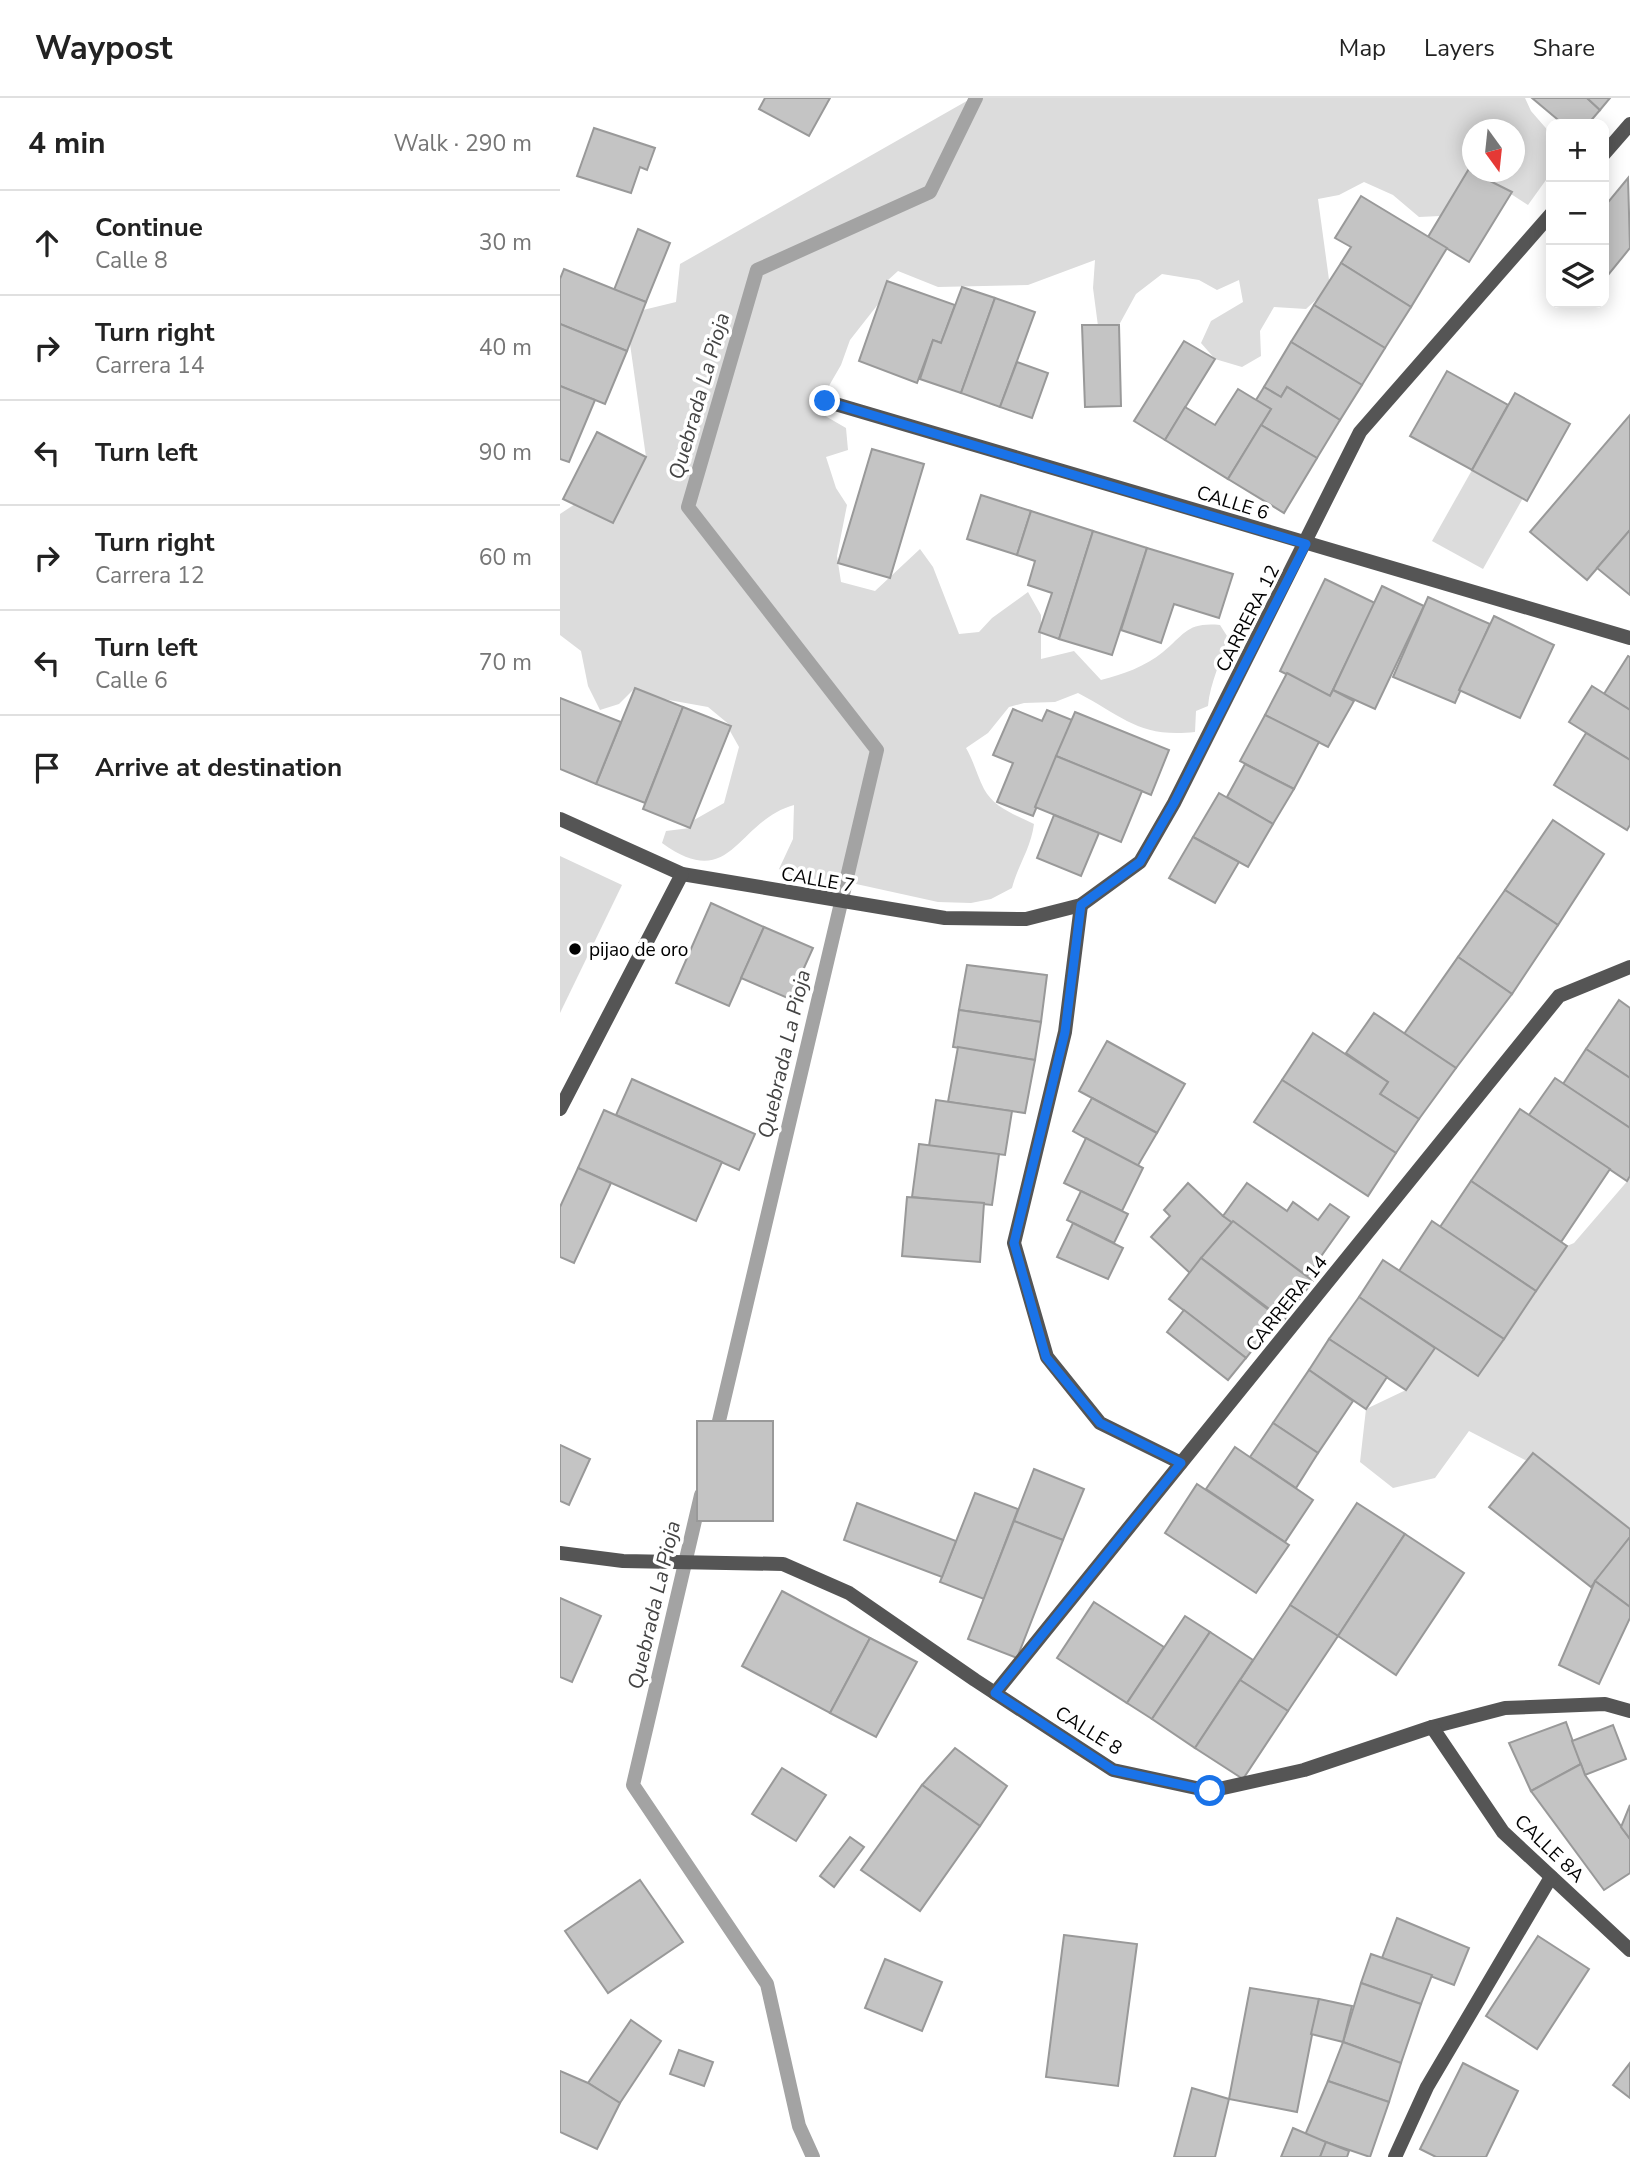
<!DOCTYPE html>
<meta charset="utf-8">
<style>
:root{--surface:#fff;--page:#f6f6f6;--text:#222;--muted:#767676;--line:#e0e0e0}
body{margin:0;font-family:"Nunito Sans",sans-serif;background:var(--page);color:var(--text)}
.controls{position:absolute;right:21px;top:21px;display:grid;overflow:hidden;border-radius:14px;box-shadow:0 4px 18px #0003}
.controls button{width:63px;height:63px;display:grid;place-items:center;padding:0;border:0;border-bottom:2px solid var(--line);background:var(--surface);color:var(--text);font:35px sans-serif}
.compass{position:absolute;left:902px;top:21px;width:63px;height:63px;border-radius:50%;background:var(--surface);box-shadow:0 4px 18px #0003;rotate:165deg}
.stop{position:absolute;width:21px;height:21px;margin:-16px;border:5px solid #1a73e8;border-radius:50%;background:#fff}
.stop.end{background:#1a73e8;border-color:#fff;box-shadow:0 2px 7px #0008}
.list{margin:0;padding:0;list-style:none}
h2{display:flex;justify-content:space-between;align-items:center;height:91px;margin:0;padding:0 28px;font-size:30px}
h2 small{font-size:23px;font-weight:400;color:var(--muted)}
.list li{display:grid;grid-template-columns:46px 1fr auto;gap:21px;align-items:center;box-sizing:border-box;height:105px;padding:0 28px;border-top:2px solid var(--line)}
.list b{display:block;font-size:26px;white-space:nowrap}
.list p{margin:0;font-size:23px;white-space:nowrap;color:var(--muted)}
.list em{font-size:23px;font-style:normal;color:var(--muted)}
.icon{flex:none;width:38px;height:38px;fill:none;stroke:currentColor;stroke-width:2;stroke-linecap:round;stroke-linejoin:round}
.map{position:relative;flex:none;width:1070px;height:2059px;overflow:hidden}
header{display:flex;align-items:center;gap:42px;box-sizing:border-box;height:98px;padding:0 35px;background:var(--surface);border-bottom:2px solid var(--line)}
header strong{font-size:33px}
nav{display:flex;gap:38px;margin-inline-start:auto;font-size:24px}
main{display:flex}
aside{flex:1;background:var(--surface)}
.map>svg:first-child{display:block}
</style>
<header>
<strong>Waypost</strong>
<nav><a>Map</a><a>Layers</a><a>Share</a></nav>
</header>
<main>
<aside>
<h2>4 min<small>Walk · 290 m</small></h2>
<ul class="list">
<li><svg class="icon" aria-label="ahead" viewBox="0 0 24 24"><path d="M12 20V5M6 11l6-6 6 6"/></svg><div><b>Continue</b><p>Calle 8</p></div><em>30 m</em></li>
<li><svg class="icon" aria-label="right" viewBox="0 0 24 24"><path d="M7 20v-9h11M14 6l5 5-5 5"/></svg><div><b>Turn right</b><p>Carrera 14</p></div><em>40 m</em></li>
<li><svg class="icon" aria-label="left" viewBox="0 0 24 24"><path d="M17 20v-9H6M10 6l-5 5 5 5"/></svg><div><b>Turn left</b></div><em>90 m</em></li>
<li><svg class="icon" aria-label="right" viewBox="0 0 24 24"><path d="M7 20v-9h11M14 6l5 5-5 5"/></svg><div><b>Turn right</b><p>Carrera 12</p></div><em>60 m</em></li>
<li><svg class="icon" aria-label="left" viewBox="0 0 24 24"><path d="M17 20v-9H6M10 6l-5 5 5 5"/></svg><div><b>Turn left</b><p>Calle 6</p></div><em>70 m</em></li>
<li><svg class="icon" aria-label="arrive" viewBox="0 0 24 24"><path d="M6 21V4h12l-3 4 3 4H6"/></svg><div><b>Arrive at destination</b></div></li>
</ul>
</aside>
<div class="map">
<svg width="1070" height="2059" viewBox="0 0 1070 2059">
<rect width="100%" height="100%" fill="#fff"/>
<!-- green -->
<g fill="#dcdcdc">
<path d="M412,0h553l6,13 20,23v39l-23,32 -51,-33h37v-42h-42v38h-2l-30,48 -21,1 -26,-22 -29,-13 -25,13 -21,4 12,88 -24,22 -32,-2 -14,24 1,25 -19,11 -27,-8 -14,-16 10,-22 32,-19 -4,-22 -22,10 -18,-10 -37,-6 -26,20 -17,31 -21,1 -5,-38 2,-28 -67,25 -90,2 -40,-16 -11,10 -8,22 -29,37 -9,25 -26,45 31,18 2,22 -22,7 10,31 11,17 -10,51 4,26 34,9 45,-42 13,18 26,67 20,-2 13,-14 36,-26 13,23v44l33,-8 27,29c22,-6 44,-13 62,-28 22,-18 24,-30 57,-27l7,11c-5,25 -17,46 -19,70l-12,5 -1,21c-56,6 -71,-15 -117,-39l-23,9 -31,1 -15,4 -21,26 -22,15c8,14 11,27 18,41 10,19 32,26 50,35 -3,24 -16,41 -22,64l-21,11 -20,4 -33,-1 -100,-22 -40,-1 -19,-10 14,-30 1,-34c-58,16 -62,89 -132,38l4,-12 24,-3 4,-8 30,-17 15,-56 -9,-16 1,-5 -23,-19 -45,-8 -28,-11 -16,16 -19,6 -12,-24 -7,-35 -21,-16v-121l86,-57 -16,-113 13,-34 33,-8 4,-38z"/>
<polygon points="912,372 963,400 923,471 872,443"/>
<polygon points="0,758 62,787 0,915"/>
<polygon points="1070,1080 1070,1431 974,1355 967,1363 909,1333 875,1380 833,1390 800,1364 806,1311 846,1292 875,1250 918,1278 1007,1148 1014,1145"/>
</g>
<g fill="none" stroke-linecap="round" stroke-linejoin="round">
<!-- stream -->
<g stroke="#a3a3a3" stroke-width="14">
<polyline points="155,1340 317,652 128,409 197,172 370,94 416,0"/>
<polyline points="141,1397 73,1687 207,1886 239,2028 253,2059"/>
</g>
</g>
<!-- building -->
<g fill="#c4c4c4" stroke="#999" stroke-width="2">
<polygon points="205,0 270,0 249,38 199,11"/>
<polygon points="972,0 1027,0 1040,12 1028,26 1003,26"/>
<polygon points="1027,0 1050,0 1040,12"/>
<polygon points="34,30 95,50 87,72 80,69 71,95 17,78"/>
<polygon points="910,69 912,74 952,94 909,164 868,139"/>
<polygon points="1068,80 1070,150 1044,182 1044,109"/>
<polygon points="801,98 887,150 851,209 781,165 791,149 775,140"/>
<polygon points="78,131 110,145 86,204 54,192"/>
<polygon points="781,165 851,209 825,250 754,207"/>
<polygon points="4,171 86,204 67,253 0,226 0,181"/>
<polygon points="327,183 395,207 381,245 373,242 357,285 299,263"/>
<polygon points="402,189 435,200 401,295 360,281 373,242 381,245"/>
<polygon points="435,200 475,214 440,309 401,295"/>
<polygon points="754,207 825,250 802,287 731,244"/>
<polygon points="0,226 67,253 45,306 0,288"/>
<polygon points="522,227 559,227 561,308 525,309"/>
<polygon points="624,243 655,261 605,342 574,323"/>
<polygon points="731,244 802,287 780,322 727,289 721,299 704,289"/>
<polygon points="457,264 488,275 472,320 440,309"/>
<polygon points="887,273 948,307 912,372 850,338"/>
<polygon points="0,288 35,302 9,364 0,361"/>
<polygon points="704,289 721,299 727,289 780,322 757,360 701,327 711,311 696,302"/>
<polygon points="678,291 711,311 668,381 605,342 625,309 655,327"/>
<polygon points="955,295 1010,326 967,403 912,372"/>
<polygon points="1070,317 1070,432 1027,482 970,434"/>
<polygon points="701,327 757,360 724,415 668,381"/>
<polygon points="37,334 86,359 53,425 3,401"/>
<polygon points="312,351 364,366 330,480 278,465"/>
<polygon points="421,397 471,413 457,457 407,441"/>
<polygon points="471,413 533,433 499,541 479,534 492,495 468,487 475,463 457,457"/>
<polygon points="1070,432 1070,497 1037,470"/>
<polygon points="533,433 587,450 552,557 499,541"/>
<polygon points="587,450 673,476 659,520 614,506 601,545 561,532"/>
<polygon points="765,481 815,505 770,598 720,573"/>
<polygon points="822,488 864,508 815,611 773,592"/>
<polygon points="868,499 930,526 895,605 833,579"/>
<polygon points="934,518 994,547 960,620 899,592"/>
<polygon points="1068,558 1070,559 1070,612 1044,596"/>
<polygon points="727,575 770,598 773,592 794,603 768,649 705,617"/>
<polygon points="1032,588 1070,612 1070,662 1009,624"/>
<polygon points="75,590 123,609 85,705 36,686"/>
<polygon points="0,600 61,624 36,686 0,671"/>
<polygon points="123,609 171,628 130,730 83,711"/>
<polygon points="453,611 482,623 487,612 512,622 473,718 437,704 453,665 433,657"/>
<polygon points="515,614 609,652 591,697 496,658"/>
<polygon points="705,617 759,644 734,691 680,663"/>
<polygon points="1026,635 1070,662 1070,727 1067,732 994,687"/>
<polygon points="496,658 582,693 561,744 475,709"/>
<polygon points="685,666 734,691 713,726 667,699"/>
<polygon points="659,695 713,726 688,769 633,739"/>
<polygon points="494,717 539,735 521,778 477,760"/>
<polygon points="993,722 1044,756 998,827 945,792"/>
<polygon points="633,739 679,764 655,805 609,780"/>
<polygon points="945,792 998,827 952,896 898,859"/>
<polygon points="151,805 204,829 169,908 116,885"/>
<polygon points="204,829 253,850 230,901 181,880"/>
<polygon points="898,859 952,896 896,970 844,936"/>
<polygon points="407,867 487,877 481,924 399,912"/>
<polygon points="1059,902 1070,910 1070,980 1026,951"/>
<polygon points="399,912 481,924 475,962 393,949"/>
<polygon points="814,915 896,970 859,1021 820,996 828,984 786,955"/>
<polygon points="753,935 828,984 820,996 859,1021 836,1055 722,982"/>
<polygon points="547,943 625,986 597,1035 519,993"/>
<polygon points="398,949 475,962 465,1015 388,1004"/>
<polygon points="1026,951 1070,980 1070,1030 1003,986"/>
<polygon points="995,980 1070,1030 1070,1078 1067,1083 969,1017"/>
<polygon points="72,981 195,1036 179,1072 56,1017"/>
<polygon points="722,982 836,1055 808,1098 694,1024"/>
<polygon points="532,1000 597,1035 577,1069 513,1033"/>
<polygon points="376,1002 452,1013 445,1057 369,1048"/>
<polygon points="960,1011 1050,1071 1001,1144 911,1083"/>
<polygon points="44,1012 162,1064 136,1123 18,1070"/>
<polygon points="526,1040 583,1070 562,1113 504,1085"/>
<polygon points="359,1046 439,1056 432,1107 352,1099"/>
<polygon points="18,1070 51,1085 14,1165 0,1159 0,1109"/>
<polygon points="911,1083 1007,1148 976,1193 880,1129"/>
<polygon points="628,1085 663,1118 673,1123 630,1175 591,1139 610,1118 604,1112"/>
<polygon points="687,1085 727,1113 733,1104 758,1122 770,1106 789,1119 747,1178 663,1118"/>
<polygon points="521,1093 568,1116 554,1145 507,1122"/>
<polygon points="347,1099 424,1105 420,1164 342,1158"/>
<polygon points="673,1123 753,1183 724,1222 641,1160"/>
<polygon points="872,1123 976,1193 944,1241 839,1173"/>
<polygon points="513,1125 563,1150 548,1181 497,1159"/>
<polygon points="641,1160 718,1219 686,1260 609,1201"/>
<polygon points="823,1162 944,1241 918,1278 799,1199"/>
<polygon points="799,1199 875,1250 846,1292 769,1241"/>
<polygon points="624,1212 686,1260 668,1282 607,1234"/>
<polygon points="769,1241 827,1279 806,1311 749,1272"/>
<polygon points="749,1272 793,1303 758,1355 713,1325"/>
<rect x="137" y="1323" width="76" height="100"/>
<polygon points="713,1325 758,1355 736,1390 690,1359"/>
<polygon points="0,1347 30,1361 9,1407 0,1403"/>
<polygon points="675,1349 753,1402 725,1444 646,1391"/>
<polygon points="973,1355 1070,1431 1070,1439 1031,1489 929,1409"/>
<polygon points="474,1371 524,1391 503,1442 454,1423"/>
<polygon points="637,1386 729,1447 696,1495 605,1435"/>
<polygon points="415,1395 458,1411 424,1501 380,1484"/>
<polygon points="297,1405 396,1443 382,1479 284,1442"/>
<polygon points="797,1405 845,1436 778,1538 730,1507"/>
<polygon points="454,1423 503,1442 457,1560 408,1541"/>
<polygon points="845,1436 904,1475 836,1577 778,1538"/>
<polygon points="1070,1439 1070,1509 1035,1483"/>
<polygon points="1035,1483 1070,1509 1070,1520 1039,1586 999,1567"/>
<polygon points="222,1493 310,1540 270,1615 182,1568"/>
<polygon points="0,1500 41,1518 12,1584 0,1579"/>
<polygon points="534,1504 604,1549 567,1605 497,1560"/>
<polygon points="730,1507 778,1538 728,1613 680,1582"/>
<polygon points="625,1518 650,1534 592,1621 567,1605"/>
<polygon points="650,1534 693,1562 635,1650 592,1621"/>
<polygon points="310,1540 357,1564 316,1639 270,1615"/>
<polygon points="680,1582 728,1613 683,1681 635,1650"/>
<polygon points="1006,1624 1021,1666 971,1693 949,1645"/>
<polygon points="1053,1627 1066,1661 1025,1677 1012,1643"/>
<polygon points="395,1650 447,1688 420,1728 362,1687"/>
<polygon points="1021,1666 1025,1677 1070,1741 1070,1775 1044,1792 971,1693"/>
<polygon points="222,1670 266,1697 236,1743 192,1716"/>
<polygon points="362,1687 420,1728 360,1813 301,1772"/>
<polygon points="1070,1707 1070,1741 1061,1729"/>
<polygon points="290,1739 304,1749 274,1789 260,1778"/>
<polygon points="80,1782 123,1844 48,1895 5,1833"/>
<polygon points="837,1820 909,1850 894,1887 822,1860"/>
<polygon points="504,1837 577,1846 558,1988 486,1979"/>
<polygon points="978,1838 1029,1871 977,1951 926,1918"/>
<polygon points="811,1856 872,1877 861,1906 801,1885"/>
<polygon points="325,1861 382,1884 362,1933 305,1910"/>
<polygon points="801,1885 861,1906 841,1965 783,1944"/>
<polygon points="690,1890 759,1901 737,2014 669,2001"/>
<polygon points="759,1901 792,1908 783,1944 751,1936"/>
<polygon points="71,1922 101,1943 60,2005 28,1985"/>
<polygon points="783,1944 841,1965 829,2004 768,1983"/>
<polygon points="119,1952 153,1964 144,1988 110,1976"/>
<polygon points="903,1965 958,1993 926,2059 876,2059 860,2051"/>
<polygon points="1070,1965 1070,2000 1053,1987"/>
<polygon points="0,1973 28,1985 60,2005 37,2051 0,2034"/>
<polygon points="768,1983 829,2004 810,2059 745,2037"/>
<polygon points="632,1990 669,2001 655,2059 614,2059"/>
<polygon points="733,2030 766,2044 760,2059 721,2059"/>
<polygon points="766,2044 789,2053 787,2059 760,2059"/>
</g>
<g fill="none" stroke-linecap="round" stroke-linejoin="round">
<!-- street -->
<g stroke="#555" stroke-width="14">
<polyline points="1044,56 1070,26"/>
<polyline points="265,303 1070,540"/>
<polyline points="0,721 122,776 385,820 466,821 521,807 580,764 614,705 800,334 991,116"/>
<polyline points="521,807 505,934 454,1145 487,1259 540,1325 621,1365"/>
<polyline points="0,1011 122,776"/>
<polyline points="0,1455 63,1463 223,1466 289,1495 415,1582 553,1672 650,1693 744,1672 872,1629 945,1610 1045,1606 1070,1613"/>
<polyline points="435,1595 999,898 1070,869"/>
<polyline points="872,1629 943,1734 1070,1852"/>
<polyline points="835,2059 867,1989 991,1779"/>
</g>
</g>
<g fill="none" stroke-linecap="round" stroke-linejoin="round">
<!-- route -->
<polyline stroke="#1a73e8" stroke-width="9" points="265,303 746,446 614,705 580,764 521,807 505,934 454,1145 486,1259 540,1325 621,1365 435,1595 553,1672 650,1693"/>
</g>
<!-- markers -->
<circle fill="#000" stroke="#fff" stroke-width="2.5" cx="15" cy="851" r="7"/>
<g text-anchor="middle" stroke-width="7" stroke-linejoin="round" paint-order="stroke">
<!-- street labels -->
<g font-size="19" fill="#000" stroke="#fff">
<text transform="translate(673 404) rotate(17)" y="7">CALLE 6</text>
<text transform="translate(687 520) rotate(-63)" y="7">CARRERA 12</text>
<text transform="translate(258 781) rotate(10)" y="7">CALLE 7</text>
<text transform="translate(726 1205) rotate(-51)" y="7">CARRERA 14</text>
<text transform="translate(529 1632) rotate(32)" y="7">CALLE 8</text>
<text transform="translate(990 1750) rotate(44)" y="7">CALLE 8A</text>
</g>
<!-- poi labels -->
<g font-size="19" fill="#000" stroke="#fff" text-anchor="start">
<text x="29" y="858">pijao de oro</text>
</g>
<!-- water labels -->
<g font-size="21" font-style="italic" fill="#444" stroke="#fff">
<text transform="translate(139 298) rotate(-74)" y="7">Quebrada La Pioja</text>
<text transform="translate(224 956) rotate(-77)" y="7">Quebrada La Pioja</text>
<text transform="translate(94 1507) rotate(-77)" y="7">Quebrada La Pioja</text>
</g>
</g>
</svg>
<div class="controls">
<button>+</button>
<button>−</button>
<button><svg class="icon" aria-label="layers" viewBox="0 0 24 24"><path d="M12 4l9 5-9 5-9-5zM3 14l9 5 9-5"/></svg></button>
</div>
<svg class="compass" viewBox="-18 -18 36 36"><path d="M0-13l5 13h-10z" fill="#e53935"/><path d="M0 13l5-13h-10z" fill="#767676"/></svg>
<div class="stop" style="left:650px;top:1693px"></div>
<div class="stop end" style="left:265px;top:303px"></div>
</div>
</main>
